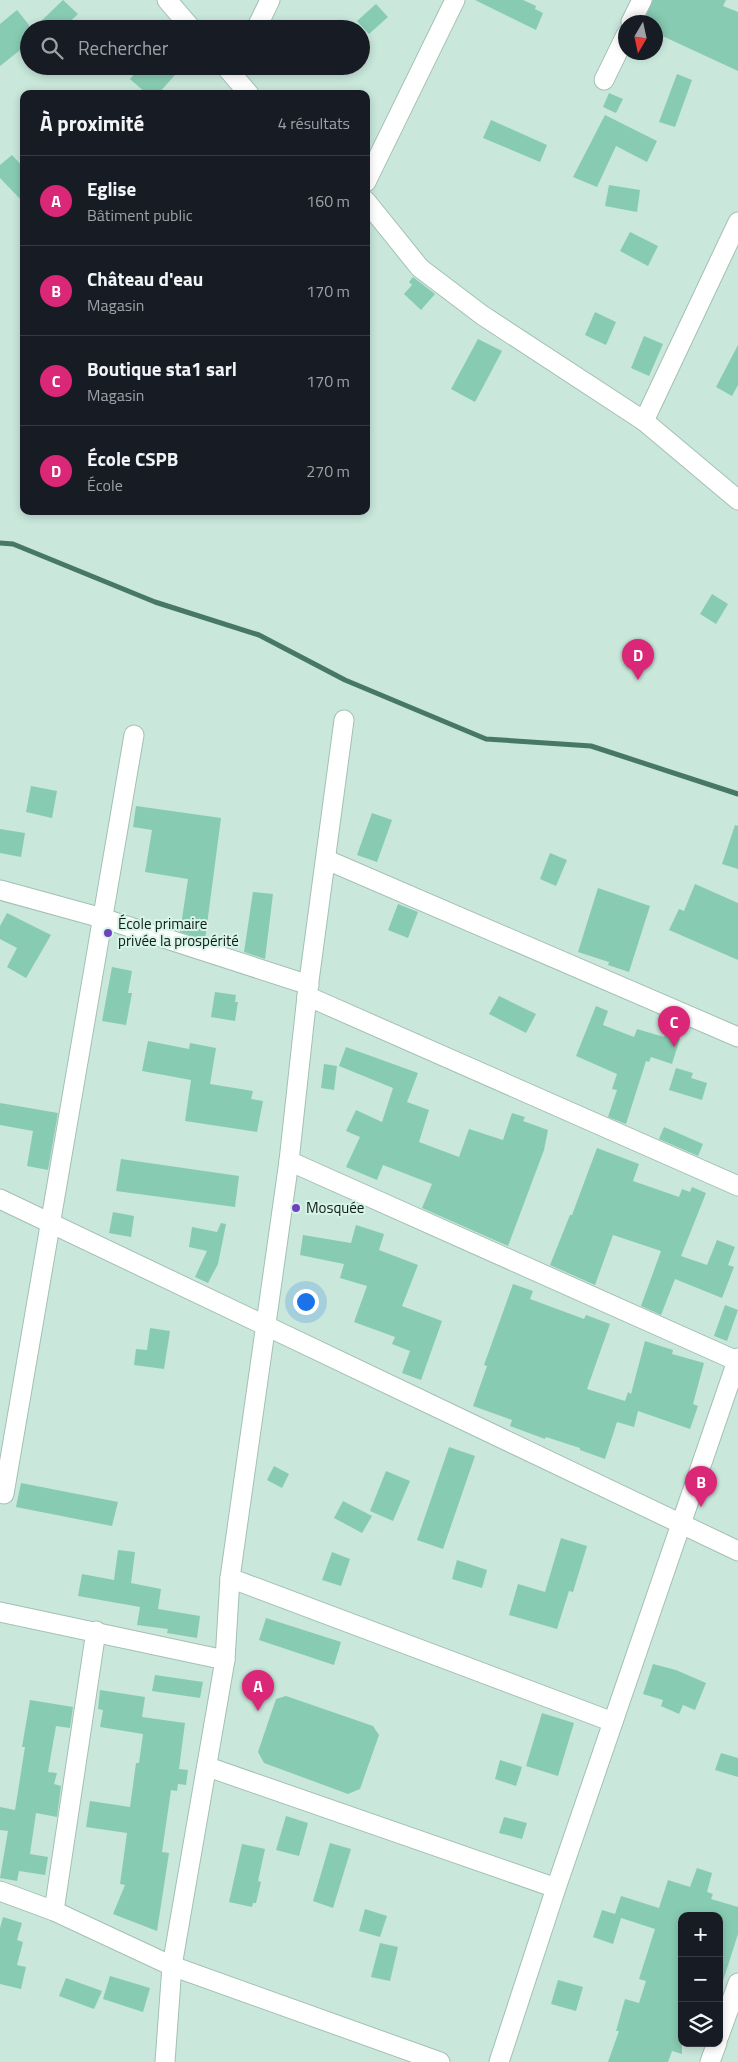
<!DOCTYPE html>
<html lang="fr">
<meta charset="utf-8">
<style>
:root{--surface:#171b24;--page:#242831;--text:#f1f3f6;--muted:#9ea1a6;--line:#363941;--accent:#db2777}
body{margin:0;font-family:"Titillium Web",sans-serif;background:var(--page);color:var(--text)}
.controls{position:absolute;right:15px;bottom:15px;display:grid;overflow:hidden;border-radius:10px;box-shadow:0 2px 8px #0003}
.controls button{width:45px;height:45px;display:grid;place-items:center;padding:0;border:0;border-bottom:1px solid var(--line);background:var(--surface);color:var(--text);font:25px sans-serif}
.compass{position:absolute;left:618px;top:15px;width:45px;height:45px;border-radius:50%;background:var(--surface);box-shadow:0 2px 8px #0003;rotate:189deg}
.you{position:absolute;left:305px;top:1301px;width:18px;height:18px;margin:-12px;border:4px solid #fff;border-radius:50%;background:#1a73e8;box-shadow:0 0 0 8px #1a73e833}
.badge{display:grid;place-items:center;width:32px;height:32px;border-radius:50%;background:var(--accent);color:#fff;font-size:16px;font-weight:700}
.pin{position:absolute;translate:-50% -41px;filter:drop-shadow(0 1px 2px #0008)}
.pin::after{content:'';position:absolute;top:26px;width:18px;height:15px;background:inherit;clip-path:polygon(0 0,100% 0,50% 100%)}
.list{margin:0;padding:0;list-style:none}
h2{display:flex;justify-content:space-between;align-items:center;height:65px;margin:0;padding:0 20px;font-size:21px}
h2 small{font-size:16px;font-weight:400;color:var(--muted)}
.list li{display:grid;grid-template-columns:32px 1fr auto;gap:15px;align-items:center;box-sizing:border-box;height:90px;padding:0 20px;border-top:1px solid var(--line)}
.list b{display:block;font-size:19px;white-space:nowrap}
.list p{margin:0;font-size:16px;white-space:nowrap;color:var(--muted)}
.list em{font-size:16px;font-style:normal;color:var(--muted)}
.icon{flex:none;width:28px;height:28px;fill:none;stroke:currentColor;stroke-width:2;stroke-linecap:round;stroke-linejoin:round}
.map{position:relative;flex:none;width:738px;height:2062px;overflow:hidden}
.search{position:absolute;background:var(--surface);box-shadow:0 2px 8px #0003;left:20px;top:20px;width:350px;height:55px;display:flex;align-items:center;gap:12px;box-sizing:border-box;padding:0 18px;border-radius:28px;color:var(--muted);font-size:19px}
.panel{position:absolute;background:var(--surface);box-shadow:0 2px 8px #0003;left:20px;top:90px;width:350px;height:425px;border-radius:10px}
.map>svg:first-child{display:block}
</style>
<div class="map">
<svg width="738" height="2062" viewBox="0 0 738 2062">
<rect width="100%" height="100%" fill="#c9e7db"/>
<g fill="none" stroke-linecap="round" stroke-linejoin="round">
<!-- stream -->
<polyline stroke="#477867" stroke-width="5" points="0,543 13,544 155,602 259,635 345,680 486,739 591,746 738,794"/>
</g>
<!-- building -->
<g fill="#88cbb3">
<polygon points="63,0 78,14 62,29 33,29"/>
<polygon points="475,0 523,0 536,6 535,9 543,13 536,30"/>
<polygon points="653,0 726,0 723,6 738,12 738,71 656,33 656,22 643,22"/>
<polygon points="376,4 388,17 369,34 357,21"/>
<polygon points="17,10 29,25 29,43 0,66 0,24"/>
<polygon points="141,66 183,66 158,94 147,94 130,79"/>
<polygon points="677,74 692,80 675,127 659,122"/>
<polygon points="609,93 623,99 616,113 603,107"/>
<polygon points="605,115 657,141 647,162 616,146 597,187 573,177"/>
<polygon points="491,120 547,145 540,162 483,138"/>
<polygon points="12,155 24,168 24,203 0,178 0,165"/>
<polygon points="609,185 640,190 637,212 605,206"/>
<polygon points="630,232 658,246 648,266 620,251"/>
<polygon points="413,277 435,294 421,310 404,294 412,285 409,282"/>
<polygon points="595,312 616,322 606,345 585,335"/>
<polygon points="644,336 663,344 649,376 631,368"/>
<polygon points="478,339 502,351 475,402 451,389"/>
<polygon points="738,345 738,385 732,396 716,387"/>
<polygon points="712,594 728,604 716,624 700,614"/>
<polygon points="31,786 57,791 52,818 26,812"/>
<polygon points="136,806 221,818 205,940 180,932 188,879 145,872 152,830 133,827"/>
<polygon points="372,813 392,820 377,862 357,855"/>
<polygon points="735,825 738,826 738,869 722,864"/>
<polygon points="0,829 25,833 21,857 0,853"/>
<polygon points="550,853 567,860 556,886 540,879"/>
<polygon points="695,884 738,903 738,960 669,930 679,909 684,911"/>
<polygon points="598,888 650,906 629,972 608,965 609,962 578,952"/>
<polygon points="253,892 273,894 265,959 244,952"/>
<polygon points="398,904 418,912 408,938 388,930"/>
<polygon points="7,913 51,935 26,978 7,967 17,948 0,939 0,926"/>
<polygon points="112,967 132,971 128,993 132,993 126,1025 102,1021"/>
<polygon points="215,992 236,995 235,1002 238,1002 235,1021 211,1017"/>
<polygon points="499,996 536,1014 526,1033 489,1014"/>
<polygon points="596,1006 608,1011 603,1025 634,1037 637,1029 664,1037 666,1033 680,1038 672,1064 651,1057 649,1062 646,1061 626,1124 608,1117 617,1090 612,1089 617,1074 576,1056"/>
<polygon points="148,1041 189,1049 190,1043 216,1048 210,1084 253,1091 251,1099 263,1101 257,1132 185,1121 191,1080 142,1071"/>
<polygon points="346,1047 418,1073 407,1102 429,1110 419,1142 459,1157 469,1129 503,1140 512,1113 525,1117 523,1121 548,1130 544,1150 508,1246 422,1208 432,1184 383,1165 377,1180 346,1167 360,1137 346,1131 356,1110 382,1122 393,1088 339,1066"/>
<polygon points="324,1064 337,1066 334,1090 321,1088"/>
<polygon points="676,1068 693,1073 691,1078 707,1083 702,1100 669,1090"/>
<polygon points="0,1103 58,1113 48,1170 27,1166 33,1131 0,1125"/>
<polygon points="664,1127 703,1144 698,1156 659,1139"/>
<polygon points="597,1148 639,1164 633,1181 679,1197 682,1189 690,1192 692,1187 706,1193 681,1256 707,1265 717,1240 735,1247 728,1265 734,1267 722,1298 675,1279 661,1315 641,1306 661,1251 613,1235 595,1285 550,1265 570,1215 572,1215"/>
<polygon points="121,1159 239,1176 235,1207 116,1191"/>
<polygon points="113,1212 134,1216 131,1237 109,1233"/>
<polygon points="221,1223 226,1224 218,1264 208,1283 195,1277 207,1251 189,1247 192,1227 217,1232"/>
<polygon points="356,1225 384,1234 379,1250 418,1265 402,1306 442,1321 421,1380 402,1373 410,1351 392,1344 395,1337 354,1322 367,1286 340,1278 344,1264 300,1255 303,1235 351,1243"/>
<polygon points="513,1284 533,1291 530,1299 584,1319 586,1315 610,1324 587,1389 625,1401 628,1392 631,1394 645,1341 673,1350 672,1354 704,1363 693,1404 698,1406 690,1429 638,1411 634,1427 617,1422 605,1459 580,1450 580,1448 546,1437 545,1439 510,1426 512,1420 473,1406 487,1366 484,1365"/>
<polygon points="725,1305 738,1310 727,1341 714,1336"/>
<polygon points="150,1328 170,1331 164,1369 134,1365 136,1349 147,1350"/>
<polygon points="449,1447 475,1456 443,1549 417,1540"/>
<polygon points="274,1466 289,1474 282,1488 267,1480"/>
<polygon points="386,1471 410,1481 393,1521 370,1511"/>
<polygon points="21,1483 118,1502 112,1526 16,1507"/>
<polygon points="343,1501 372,1516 362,1533 334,1518"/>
<polygon points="561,1538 587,1546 573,1592 569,1591 557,1629 509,1615 518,1584 545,1592"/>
<polygon points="118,1550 135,1552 131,1583 161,1589 158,1609 200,1616 197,1638 167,1633 168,1629 137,1625 140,1607 78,1596 82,1574 114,1580"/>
<polygon points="332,1552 350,1559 341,1586 322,1580"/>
<polygon points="457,1560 487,1570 482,1588 452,1579"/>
<polygon points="266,1618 341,1642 334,1665 259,1640"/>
<polygon points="653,1664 676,1670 706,1683 695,1710 683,1705 679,1714 661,1706 663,1700 643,1694"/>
<polygon points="155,1675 203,1682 200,1698 152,1691"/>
<polygon points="100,1690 145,1697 142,1717 185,1723 179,1769 188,1770 186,1785 178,1784 177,1791 171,1790 162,1852 169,1853 157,1931 113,1914 125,1885 120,1884 127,1833 86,1827 90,1801 130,1807 136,1763 139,1763 143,1734 100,1727 103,1710 98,1709"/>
<polygon points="286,1696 373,1726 379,1735 360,1789 348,1794 264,1763 258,1752 276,1699"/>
<polygon points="30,1700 73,1707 70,1728 56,1726 48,1772 57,1773 54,1784 61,1786 57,1817 36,1813 30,1854 48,1857 45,1875 19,1871 17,1881 0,1878 8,1831 0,1830 0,1807 15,1810 25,1747 22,1747"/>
<polygon points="542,1713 574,1723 558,1776 526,1766"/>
<polygon points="721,1753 738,1758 738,1777 715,1770"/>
<polygon points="500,1760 522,1767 516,1786 495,1779"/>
<polygon points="286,1816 308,1823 299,1856 276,1850"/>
<polygon points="504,1817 527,1823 522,1839 499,1833"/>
<polygon points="330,1843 351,1849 333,1908 313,1901"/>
<polygon points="242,1844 265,1849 258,1881 261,1882 256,1903 253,1903 252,1907 229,1902"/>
<polygon points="697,1868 712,1873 707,1892 713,1894 711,1899 738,1907 738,1934 722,1984 719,1983 719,1916 682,1916 682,2054 672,2051 668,2062 608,2062 619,2031 616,2031 625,1999 639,2003 646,1981 639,1979 655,1929 621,1918 613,1944 593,1937 602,1910 615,1914 621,1896 659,1908 668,1880 690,1887"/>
<polygon points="365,1909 387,1916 380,1937 359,1931"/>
<polygon points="3,1917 22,1923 17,1940 23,1942 17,1965 26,1967 21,1989 0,1984 0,1928"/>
<polygon points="380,1943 398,1947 390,1981 371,1977"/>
<polygon points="110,1976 150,1988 143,2012 103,1999"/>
<polygon points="66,1978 102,1991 94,2009 59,1996"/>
<polygon points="558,1980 583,1987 576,2011 551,2004"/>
</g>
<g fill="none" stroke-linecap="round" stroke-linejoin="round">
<defs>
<g id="minor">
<polyline points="167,0 192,29"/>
<polyline points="631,22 642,0"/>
<polyline points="256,29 270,0"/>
<polyline points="225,66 249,94"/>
<polyline points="604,80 626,35"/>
<polyline points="366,182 455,0"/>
<polyline points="366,201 420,268 482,315 644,421 738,500"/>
<polyline points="644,421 738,222"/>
<polyline points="327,860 738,1037"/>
<polyline points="0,890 102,918 309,985"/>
<polyline points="307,996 738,1186"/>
<polyline points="289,1161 737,1361"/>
<polyline points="0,1199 738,1551"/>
<polyline points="4,1494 134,735"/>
<polyline points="230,1578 613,1722"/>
<polyline points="0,1612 225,1660"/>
<polyline points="208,1767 556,1888"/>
<polyline points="0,1891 54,1911 172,1966 440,2062"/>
<polyline points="54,1911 96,1631"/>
<polyline points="719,2036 738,1983"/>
<polyline points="165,2062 172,1966 225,1660 230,1578 289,1161 307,996 344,720"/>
<polyline points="499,2062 556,1888 738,1358"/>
<polyline points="710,2062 717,2043"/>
</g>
</defs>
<!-- minor casing -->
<use href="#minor" stroke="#a3c0b4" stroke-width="21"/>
<!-- minor -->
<use href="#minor" stroke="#fff" stroke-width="19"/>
</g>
<!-- markers -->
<g fill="#6f43bb" stroke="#d6f4e8" stroke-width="2">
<circle cx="108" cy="933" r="5"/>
<circle cx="296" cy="1208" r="5"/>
</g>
<g text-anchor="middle" stroke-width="4" stroke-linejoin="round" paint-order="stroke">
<!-- poi labels -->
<g font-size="15" fill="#111c17" stroke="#d6f4e8" text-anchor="start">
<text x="118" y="929">École primaire<tspan x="118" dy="17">privée la prospérité</tspan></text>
<text x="306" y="1213">Mosquée</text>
</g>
</g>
</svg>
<div class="controls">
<button>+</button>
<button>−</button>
<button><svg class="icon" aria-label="layers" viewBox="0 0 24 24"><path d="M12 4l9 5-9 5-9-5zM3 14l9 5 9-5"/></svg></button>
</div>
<svg class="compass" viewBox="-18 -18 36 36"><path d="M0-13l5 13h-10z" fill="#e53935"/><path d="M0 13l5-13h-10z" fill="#9ea1a6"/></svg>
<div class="you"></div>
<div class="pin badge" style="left:258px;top:1711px">A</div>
<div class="pin badge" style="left:701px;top:1507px">B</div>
<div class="pin badge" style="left:674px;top:1047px">C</div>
<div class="pin badge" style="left:638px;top:680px">D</div>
<div class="search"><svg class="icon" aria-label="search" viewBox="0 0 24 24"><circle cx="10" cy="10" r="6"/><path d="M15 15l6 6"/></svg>Rechercher</div>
<section class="panel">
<h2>À proximité<small>4 résultats</small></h2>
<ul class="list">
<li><span class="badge">A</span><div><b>Eglise</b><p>Bâtiment public</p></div><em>160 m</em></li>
<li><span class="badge">B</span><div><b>Château d'eau</b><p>Magasin</p></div><em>170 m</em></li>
<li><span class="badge">C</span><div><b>Boutique sta1 sarl</b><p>Magasin</p></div><em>170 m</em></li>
<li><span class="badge">D</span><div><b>École CSPB</b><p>École</p></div><em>270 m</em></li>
</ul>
</section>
</div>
